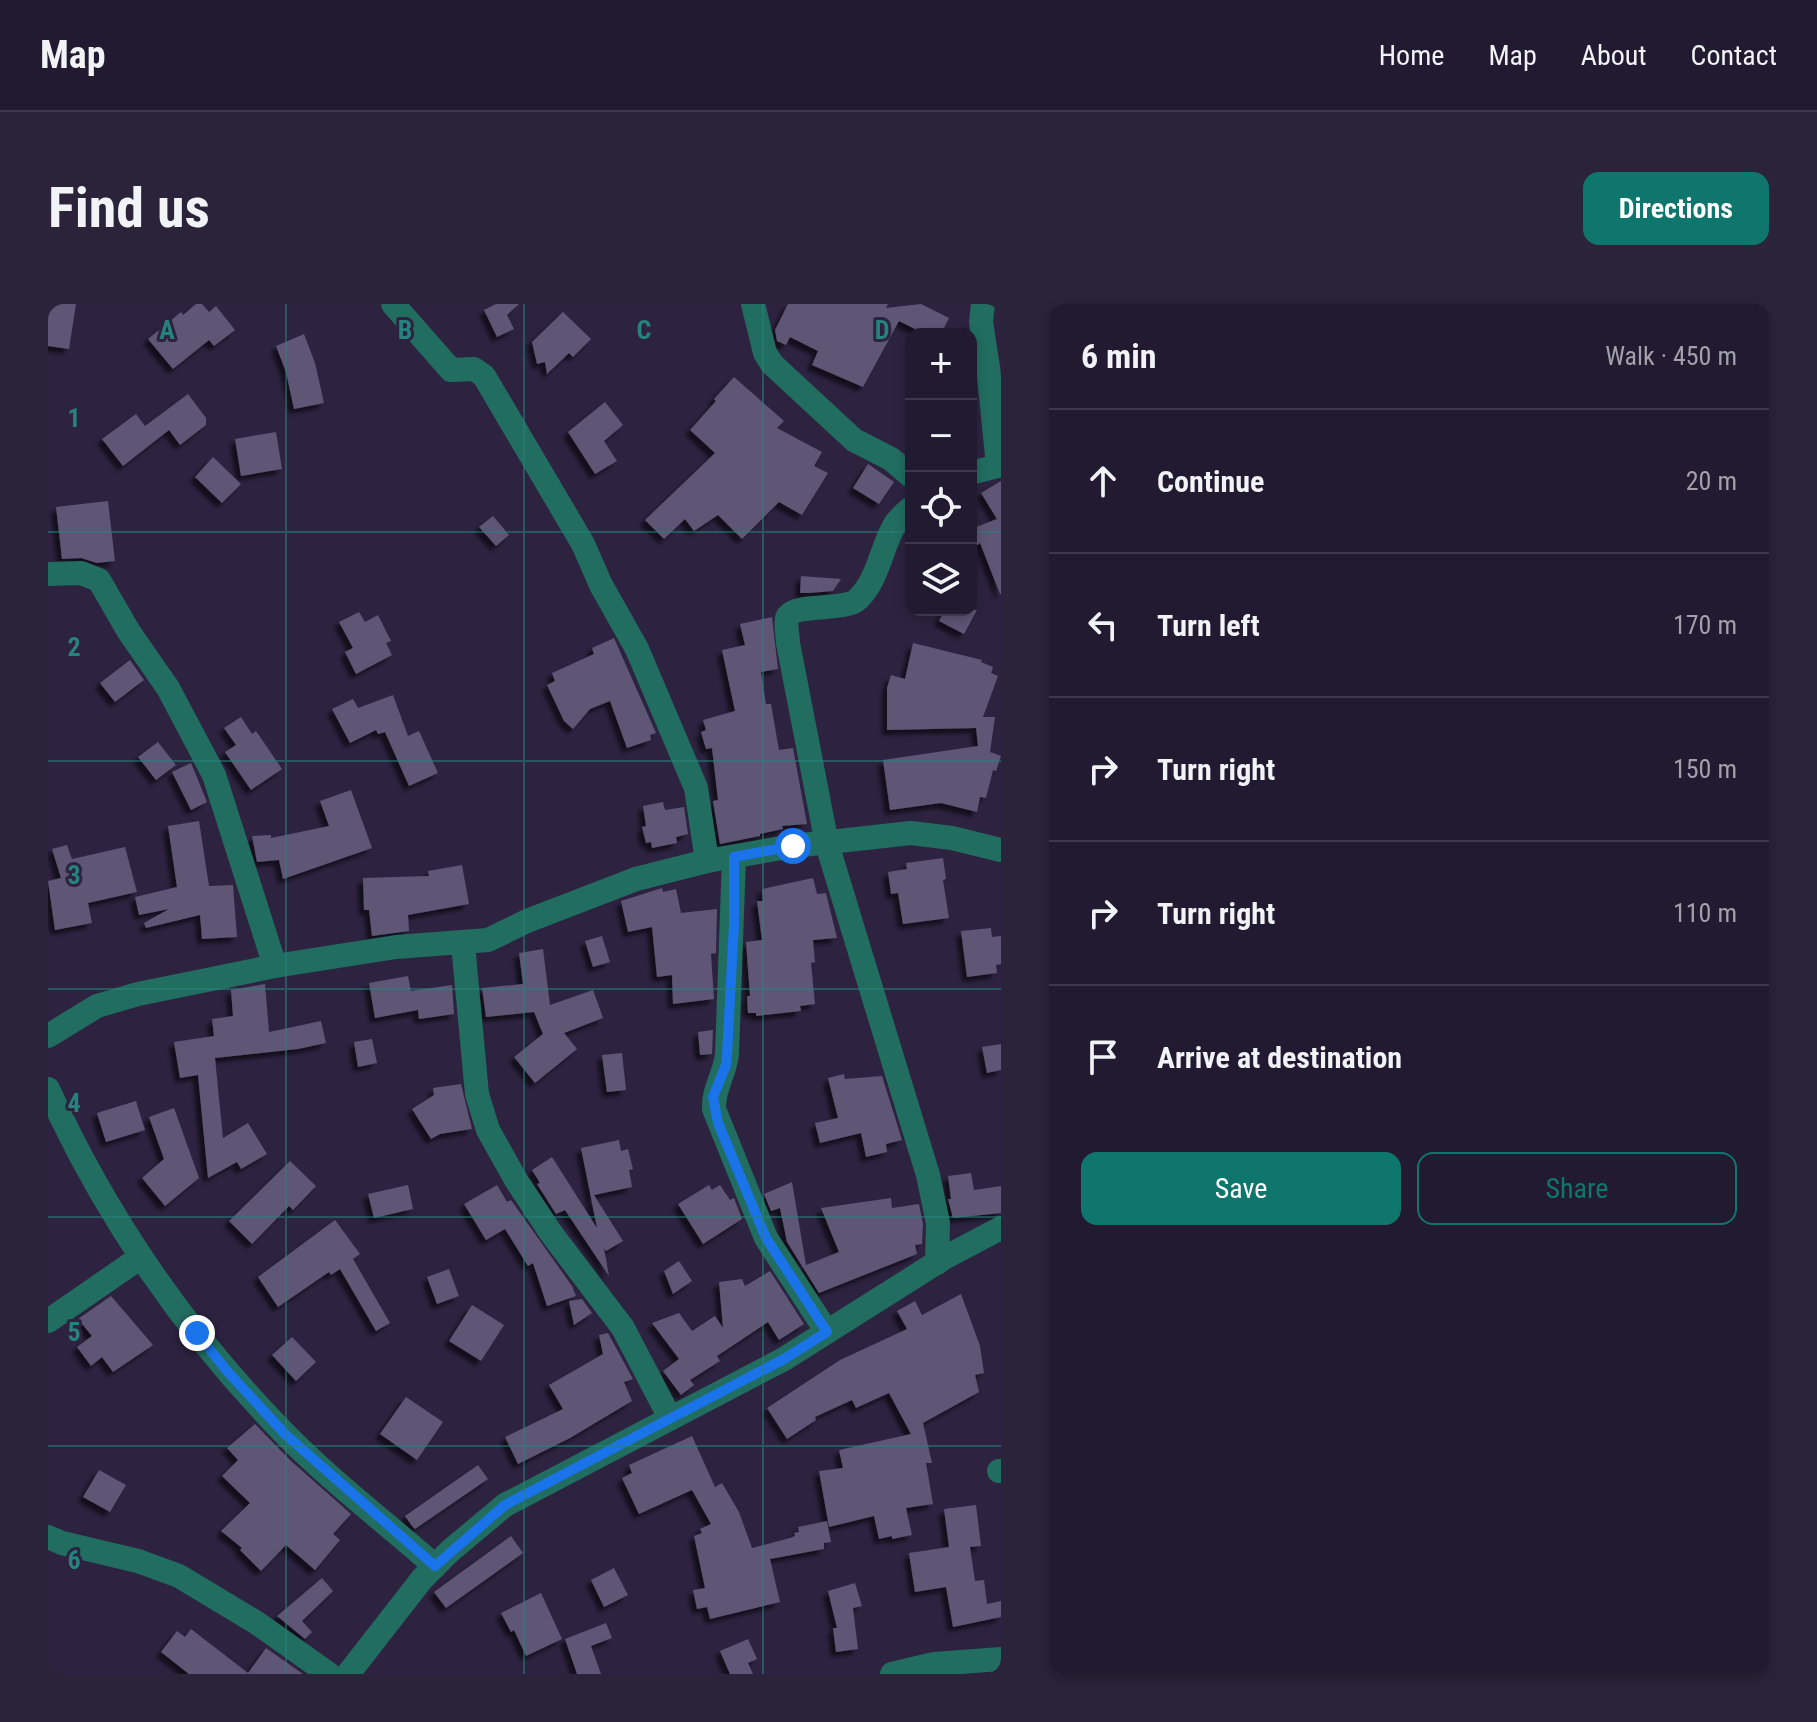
<!DOCTYPE html>
<meta charset="utf-8">
<style>
:root{--surface:#221a31;--page:#2a2339;--text:#f1f3f6;--muted:#a2a1ab;--line:#3f384d;--accent:#0f766e}
body{margin:0;font-family:"Roboto Condensed",sans-serif;background:var(--page);color:var(--text)}
.controls{position:absolute;right:24px;top:24px;display:grid;overflow:hidden;border-radius:16px;box-shadow:0 4px 12px #0003}
.controls button{width:72px;height:72px;display:grid;place-items:center;padding:0;border:0;border-bottom:2px solid var(--line);background:var(--surface);color:var(--text);font:40px sans-serif}
.stop{position:absolute;width:24px;height:24px;margin:-18px;border:6px solid #1a73e8;border-radius:50%;background:#fff}
.stop.end{background:#1a73e8;border-color:#fff;box-shadow:0 2px 8px #0008}
.list{margin:0;padding:0;list-style:none}
h2{display:flex;justify-content:space-between;align-items:center;height:104px;margin:0;padding:0 32px;font-size:34px}
h2 small{font-size:26px;font-weight:400;color:var(--muted)}
.list li{display:grid;grid-template-columns:52px 1fr auto;gap:24px;align-items:center;box-sizing:border-box;height:144px;padding:0 32px;border-top:2px solid var(--line)}
.list b{display:block;font-size:30px;white-space:nowrap}
.list em{font-size:26px;font-style:normal;color:var(--muted)}
.actions{display:flex;gap:16px;padding:24px 32px}
.actions a{flex:1;padding:18px 0;border:2px solid var(--accent);border-radius:16px;text-align:center;font-size:28px;color:var(--accent)}
.actions .main{background:var(--accent);color:#fff}
.icon{flex:none;width:44px;height:44px;fill:none;stroke:currentColor;stroke-width:2;stroke-linecap:round;stroke-linejoin:round}
.map{position:relative;flex:none;width:953px;height:1370px;overflow:hidden;border-radius:16px}
header{display:flex;align-items:center;gap:48px;box-sizing:border-box;height:112px;padding:0 40px;background:var(--surface);border-bottom:2px solid var(--line)}
header strong{font-size:38px}
nav{display:flex;gap:44px;margin-inline-start:auto;font-size:28px}
.intro{display:flex;align-items:center;justify-content:space-between;box-sizing:border-box;height:192px;padding:0 48px}
h1{margin:0;font-size:56px}
.button{padding:20px 36px;border-radius:16px;background:var(--accent);color:#fff;font-size:28px;font-weight:700}
main{display:flex;gap:48px;padding:0 48px}
aside{flex:1;background:var(--surface);border-radius:16px;box-shadow:0 4px 12px #0003}
.map>svg:first-child{display:block}
</style>
<header>
<strong>Map</strong>
<nav><a>Home</a><a>Map</a><a>About</a><a>Contact</a></nav>
</header>
<div class="intro"><h1>Find us</h1><a class="button">Directions</a></div>
<main>
<div class="map">
<svg width="953" height="1370" viewBox="0 0 953 1370">
<defs>
<filter id="shadow"><feDropShadow dx="-5" dy="5" stdDeviation="2" flood-color="#0009"/></filter>
</defs>
<rect width="100%" height="100%" fill="#2d2341"/>
<!-- building -->
<g fill="#5f5475" filter="url(#shadow)">
<polygon points="0,0 28,0 21,45 0,42"/>
<polygon points="148,0 154,0 161,8 168,2 187,26 166,42 161,36 125,65 100,35 133,8 135,11"/>
<polygon points="448,0 471,0 459,11 466,25 449,33 436,6"/>
<polygon points="740,0 840,0 838,4 873,0 901,14 893,30 877,30 851,17 815,83 764,61 770,47 742,33 738,41 729,37 727,26"/>
<polygon points="515,8 543,35 525,53 521,49 499,70 497,58 489,60 484,38"/>
<polygon points="256,30 267,59 276,99 246,105 238,68 228,42"/>
<polygon points="686,73 736,117 729,124 774,148 766,162 780,169 754,211 731,198 694,235 670,211 646,227 637,215 616,235 597,216 667,149 642,126 668,97 666,95"/>
<polygon points="140,90 158,114 158,121 132,141 121,126 75,162 54,135 88,110 97,122"/>
<polygon points="557,98 575,121 556,137 569,157 547,170 520,128"/>
<polygon points="228,128 234,165 193,172 187,135"/>
<polygon points="165,153 193,180 174,199 147,173"/>
<polygon points="820,160 846,178 831,200 805,184"/>
<polygon points="953,177 953,290 952,290 932,239 923,246 923,225 949,215 933,189"/>
<polygon points="60,197 67,257 49,259 33,254 14,255 8,203"/>
<polygon points="445,212 461,231 448,242 431,223"/>
<polygon points="753,272 793,275 785,287 761,289 752,289"/>
<polygon points="897,306 929,306 916,330 891,317"/>
<polygon points="311,308 317,318 330,311 343,337 338,339 344,351 308,370 297,348 305,344 291,318"/>
<polygon points="724,313 730,365 713,368 718,400 723,400 731,446 745,444 759,520 734,522 735,525 712,530 712,532 672,540 665,497 670,496 664,444 658,445 653,428 658,426 655,416 687,407 674,346 697,341 692,320"/>
<polygon points="566,334 608,429 602,431 603,436 579,444 562,397 542,405 525,425 516,417 499,381 507,377 504,369 546,350 544,344"/>
<polygon points="865,339 934,356 933,358 945,363 943,369 950,372 935,413 947,413 942,448 953,452 948,467 945,466 938,494 932,493 929,508 893,499 842,506 835,456 930,442 928,424 839,426 839,384 843,371 857,375"/>
<polygon points="82,356 96,376 67,398 52,379"/>
<polygon points="345,391 360,432 371,427 390,469 361,482 337,428 330,430 328,426 302,439 284,405 305,395 310,404"/>
<polygon points="193,413 204,430 208,427 234,465 203,486 177,448 188,441 176,424"/>
<polygon points="110,438 128,461 108,476 90,453"/>
<polygon points="143,459 159,498 143,506 124,468"/>
<polygon points="303,486 324,544 235,575 231,556 209,558 204,532 223,531 223,534 281,522 272,497"/>
<polygon points="615,498 617,506 636,503 640,530 628,533 629,539 604,544 603,538 598,539 594,523 598,522 595,502"/>
<polygon points="151,517 161,582 185,581 189,633 154,635 152,611 98,624 96,619 121,605 91,611 87,593 129,583 120,522"/>
<polygon points="19,541 24,555 77,543 89,588 40,599 44,619 7,626 0,577 13,574 4,545"/>
<polygon points="895,554 898,575 895,576 901,614 855,620 850,589 843,590 840,568 859,565 858,559"/>
<polygon points="414,561 421,600 360,611 361,627 324,632 321,606 316,606 315,574 381,572 380,567"/>
<polygon points="765,574 769,590 778,589 789,634 765,636 767,658 763,659 767,700 752,702 753,707 708,712 708,709 700,709 699,692 702,692 698,638 714,636 709,597 715,597 714,585"/>
<polygon points="614,584 615,588 628,585 633,609 669,605 668,649 663,650 666,695 625,700 624,671 609,673 604,623 580,628 573,597"/>
<polygon points="943,624 944,633 953,632 953,660 948,661 949,669 919,673 913,627"/>
<polygon points="554,632 562,658 545,663 537,637"/>
<polygon points="495,645 502,701 545,686 555,714 516,729 529,745 487,779 466,753 495,730 486,708 438,713 434,684 475,680 471,649"/>
<polygon points="360,672 363,687 404,681 406,710 371,715 370,706 327,714 321,679"/>
<polygon points="217,680 221,728 273,717 278,739 250,745 167,754 175,834 200,819 219,850 193,865 189,858 160,874 150,771 132,774 126,738 166,732 164,715 185,712 183,686"/>
<polygon points="665,726 664,750 652,751 650,728"/>
<polygon points="324,735 329,759 310,763 306,738"/>
<polygon points="953,740 953,766 939,769 934,743"/>
<polygon points="574,749 578,786 559,788 554,751"/>
<polygon points="796,770 797,775 834,772 854,836 838,840 839,848 818,853 813,829 772,839 767,819 790,814 780,774"/>
<polygon points="413,780 424,825 392,830 383,835 364,805 386,791 385,784"/>
<polygon points="88,797 97,826 58,838 49,809"/>
<polygon points="126,804 151,874 117,902 94,874 116,855 101,813"/>
<polygon points="571,836 573,847 580,845 585,865 581,866 584,883 546,891 575,937 558,947 556,944 561,972 517,906 508,910 489,880 492,879 484,866 504,853 549,924 533,844"/>
<polygon points="242,857 268,882 245,906 241,902 204,940 181,917"/>
<polygon points="923,869 926,886 953,882 953,909 905,914 900,895 903,895 900,872"/>
<polygon points="744,878 758,961 791,948 773,904 843,894 844,904 871,900 875,920 874,940 867,941 869,950 771,989 739,938 732,904 723,907 716,890"/>
<polygon points="360,881 365,905 326,914 320,890"/>
<polygon points="449,881 459,898 463,896 524,982 528,992 499,1002 485,959 480,962 457,925 438,936 416,900"/>
<polygon points="661,881 664,886 672,881 682,896 686,894 694,915 655,940 630,900"/>
<polygon points="287,916 312,950 305,955 342,1019 328,1027 292,965 283,971 281,968 230,1003 210,973"/>
<polygon points="631,957 644,977 625,990 616,967"/>
<polygon points="401,965 411,992 389,1000 379,973"/>
<polygon points="722,967 756,1020 731,1036 720,1018 669,1052 672,1057 642,1076 646,1081 633,1091 615,1067 631,1055 604,1019 631,1009 644,1027 667,1012 675,1024 671,978 694,975 697,982"/>
<polygon points="913,990 932,1042 936,1069 927,1071 931,1088 875,1119 884,1159 878,1159 885,1200 858,1204 864,1231 844,1235 844,1232 831,1235 826,1212 781,1223 771,1167 795,1164 791,1146 863,1130 841,1089 808,1104 804,1096 767,1113 768,1116 739,1135 719,1104 792,1056 859,1025 849,1007 867,997 874,1011"/>
<polygon points="63,992 105,1041 65,1068 54,1053 43,1062 29,1043 44,1032 30,1015"/>
<polygon points="534,995 544,1009 526,1021 521,997"/>
<polygon points="424,1001 456,1021 433,1057 401,1037"/>
<polygon points="560,1029 585,1075 576,1078 584,1097 522,1134 470,1160 457,1133 515,1105 501,1081 555,1050 551,1031"/>
<polygon points="244,1033 268,1058 248,1077 224,1051"/>
<polygon points="358,1093 395,1118 369,1156 332,1130"/>
<polygon points="207,1120 243,1157 303,1210 285,1230 292,1236 267,1266 238,1241 213,1267 192,1246 194,1244 173,1227 202,1199 174,1172 190,1156 179,1144"/>
<polygon points="644,1132 667,1183 674,1179 691,1208 704,1244 742,1234 747,1232 746,1229 751,1228 750,1223 779,1217 783,1238 776,1239 776,1245 722,1255 732,1298 662,1315 659,1303 649,1305 645,1286 657,1284 646,1232 654,1229 652,1225 663,1220 644,1186 591,1210 574,1174 584,1169 581,1161"/>
<polygon points="430,1161 440,1175 367,1225 364,1222 357,1212"/>
<polygon points="51,1166 78,1181 62,1208 35,1193"/>
<polygon points="928,1201 933,1242 922,1243 927,1277 936,1276 939,1300 953,1297 953,1313 905,1323 898,1283 867,1288 861,1249 901,1243 896,1205"/>
<polygon points="463,1232 475,1249 398,1304 386,1288"/>
<polygon points="566,1264 580,1291 556,1303 543,1276"/>
<polygon points="274,1274 285,1287 254,1317 264,1328 257,1335 229,1312"/>
<polygon points="807,1279 814,1302 805,1304 810,1345 788,1348 785,1324 789,1324 780,1287"/>
<polygon points="493,1289 514,1335 478,1352 466,1326 463,1328 453,1309"/>
<polygon points="558,1319 564,1334 543,1342 553,1370 529,1370 517,1335"/>
<polygon points="143,1325 200,1369 218,1344 255,1370 141,1370 113,1348 129,1327 137,1333"/>
<polygon points="700,1335 709,1355 700,1359 705,1370 682,1370 672,1347"/>
</g>
<g fill="none" stroke-linecap="round" stroke-linejoin="round">
<!-- minor -->
<g stroke="#216d60" stroke-width="24">
<polyline points="345,0 403,66 426,65 436,72 535,240 553,281 589,345 648,484 659,557"/>
<polyline points="705,0 717,49 724,60 806,136 843,155 863,172"/>
<polyline points="935,0 933,18 940,63 950,162"/>
<polyline points="923,169 953,161"/>
<path d="M863,204c-6,5 -13,11 -17,18 -13,23 -16,54 -36,73 -13,13 -65,3 -71,19 -2,6 1,18 1,25l39,201 101,331 10,48 -1,40"/>
<polyline points="0,270 33,269 51,276 81,328 120,384 166,471 227,662"/>
<path d="M686,553l-7,197c-2,20 -14,35 -13,55l52,129 61,94"/>
<polyline points="415,640 429,790 440,826 468,876 503,929 575,1024 622,1114"/>
<polyline points="0,732 49,702 90,690 227,662 348,643 440,636 479,617 588,575 659,557 745,542 863,529 904,534 953,546"/>
<path d="M0,785c57,127 139,245 236,344 47,48 101,89 151,133"/>
<polyline points="0,1017 93,953"/>
<polyline points="951,1167 953,1167"/>
<polyline points="0,1233 14,1239 90,1257 131,1272 209,1319 281,1370"/>
<polyline points="300,1370 374,1275 402,1247 457,1201 736,1055 896,954 953,924"/>
<polyline points="844,1370 886,1360 953,1355"/>
</g>
</g>
<g fill="none" stroke-linecap="round" stroke-linejoin="round">
<!-- route -->
<polyline stroke="#1a73e8" stroke-width="10" points="149,1029 178,1066 238,1131 387,1262 457,1201 736,1055 779,1028 718,934 670,819 665,793 678,761 679,750 686,621 686,553 745,542"/>
</g>
<!-- grid -->
<path fill="none" stroke="#26827c" stroke-width="2" stroke-opacity="0.55" d="M238,0v1370M476,0v1370M715,0v1370M0,228h863M923,228h30M0,457h953M0,685h953M0,913h953M0,1142h953"/>
<g font-size="26" text-anchor="middle" font-weight="bold" fill="#26827c" stroke="#2d2341" stroke-width="6" stroke-linejoin="round" paint-order="stroke">
<text x="119" y="35">A</text>
<text x="357" y="35">B</text>
<text x="596" y="35">C</text>
<text x="834" y="35">D</text>
<text x="26" y="123">1</text>
<text x="26" y="352">2</text>
<text x="26" y="580">3</text>
<text x="26" y="808">4</text>
<text x="26" y="1037">5</text>
<text x="26" y="1265">6</text>
</g>
</svg>
<div class="controls">
<button>+</button>
<button>−</button>
<button><svg class="icon" aria-label="locate" viewBox="0 0 24 24"><circle cx="12" cy="12" r="6"/><path d="M12 2v4M12 18v4M2 12h4M18 12h4"/></svg></button>
<button><svg class="icon" aria-label="layers" viewBox="0 0 24 24"><path d="M12 4l9 5-9 5-9-5zM3 14l9 5 9-5"/></svg></button>
</div>
<div class="stop" style="left:745px;top:542px"></div>
<div class="stop end" style="left:149px;top:1029px"></div>
</div>
<aside>
<h2>6 min<small>Walk · 450 m</small></h2>
<ul class="list">
<li><svg class="icon" aria-label="ahead" viewBox="0 0 24 24"><path d="M12 20V5M6 11l6-6 6 6"/></svg><div><b>Continue</b></div><em>20 m</em></li>
<li><svg class="icon" aria-label="left" viewBox="0 0 24 24"><path d="M17 20v-9H6M10 6l-5 5 5 5"/></svg><div><b>Turn left</b></div><em>170 m</em></li>
<li><svg class="icon" aria-label="right" viewBox="0 0 24 24"><path d="M7 20v-9h11M14 6l5 5-5 5"/></svg><div><b>Turn right</b></div><em>150 m</em></li>
<li><svg class="icon" aria-label="right" viewBox="0 0 24 24"><path d="M7 20v-9h11M14 6l5 5-5 5"/></svg><div><b>Turn right</b></div><em>110 m</em></li>
<li><svg class="icon" aria-label="arrive" viewBox="0 0 24 24"><path d="M6 21V4h12l-3 4 3 4H6"/></svg><div><b>Arrive at destination</b></div></li>
</ul>
<div class="actions"><a class="main">Save</a><a>Share</a></div>
</aside>
</main>
